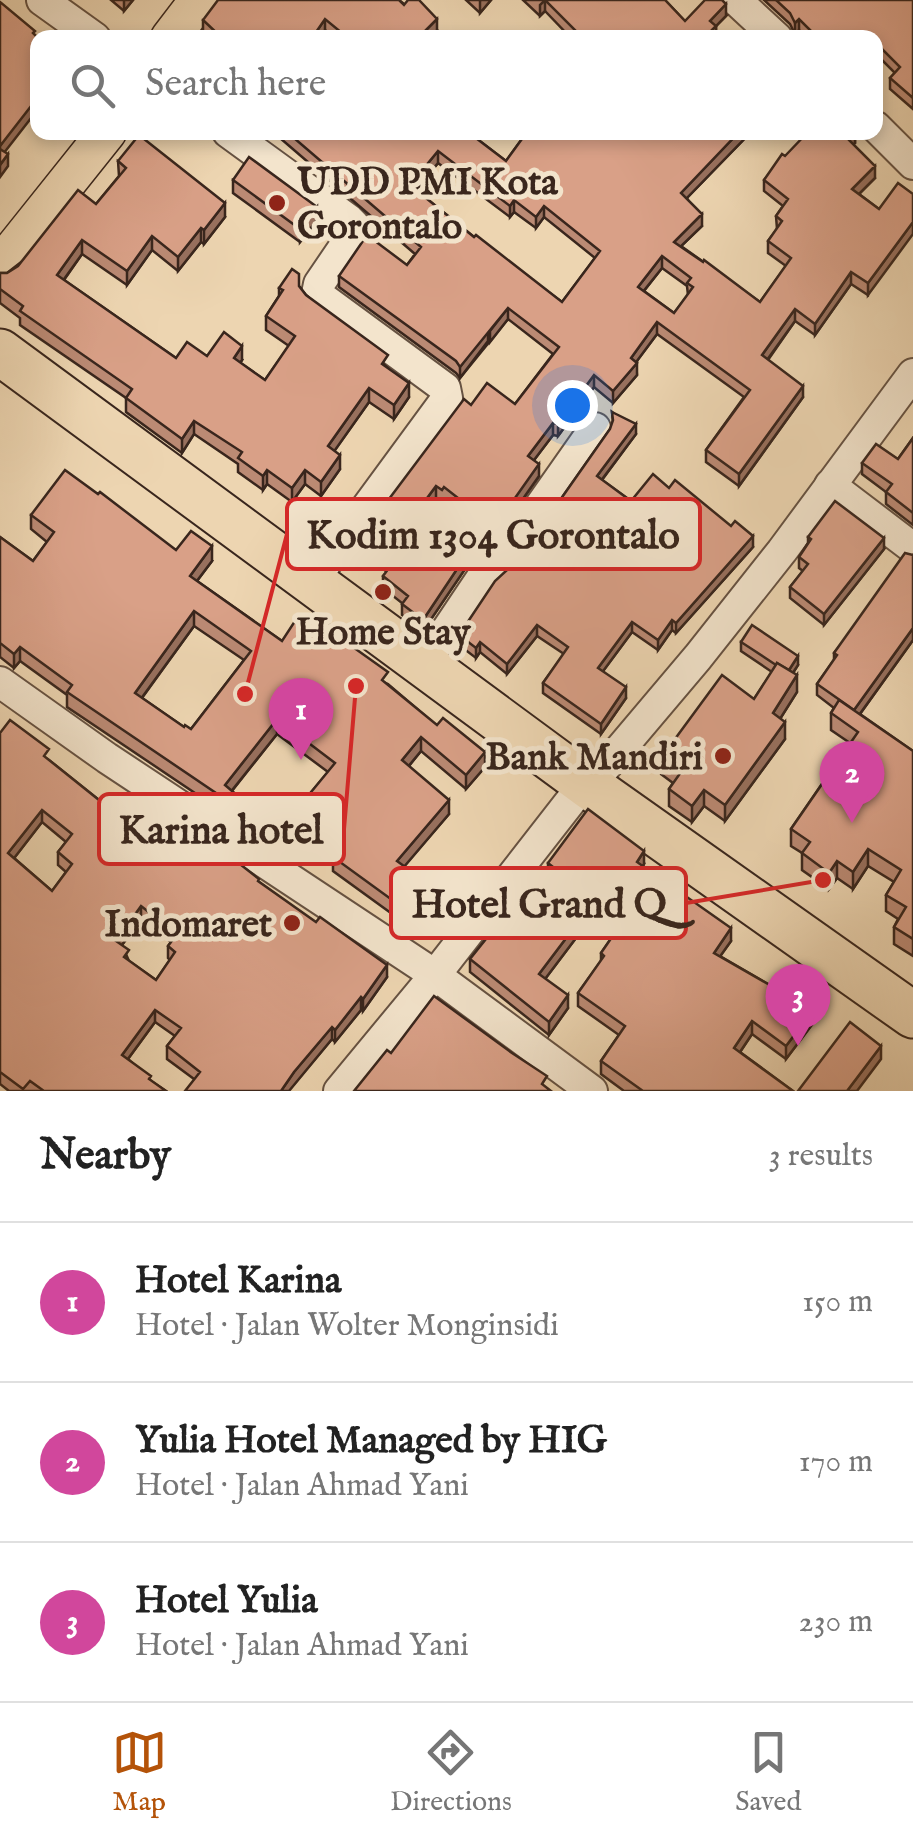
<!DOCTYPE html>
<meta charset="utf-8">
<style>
:root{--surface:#fff;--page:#f2f2f2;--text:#222;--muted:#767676;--line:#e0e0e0;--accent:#b45309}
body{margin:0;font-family:"IM FELL English",serif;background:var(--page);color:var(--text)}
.you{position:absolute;left:572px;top:405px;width:35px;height:35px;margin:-25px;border:8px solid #fff;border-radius:50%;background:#1a73e8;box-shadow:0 0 0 15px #1a73e833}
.badge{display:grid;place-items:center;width:65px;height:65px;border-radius:50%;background:var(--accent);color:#fff;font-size:32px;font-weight:700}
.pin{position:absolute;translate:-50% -82px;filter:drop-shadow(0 2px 5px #0008)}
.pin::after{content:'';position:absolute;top:52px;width:35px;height:30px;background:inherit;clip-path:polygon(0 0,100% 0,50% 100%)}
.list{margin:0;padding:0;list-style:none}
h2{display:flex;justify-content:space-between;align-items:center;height:130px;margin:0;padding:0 40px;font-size:42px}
h2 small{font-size:32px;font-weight:400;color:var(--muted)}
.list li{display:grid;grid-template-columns:65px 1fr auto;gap:30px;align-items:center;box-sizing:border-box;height:160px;padding:0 40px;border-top:2px solid var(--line)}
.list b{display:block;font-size:38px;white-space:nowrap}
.list p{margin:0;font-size:32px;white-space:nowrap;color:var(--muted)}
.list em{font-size:32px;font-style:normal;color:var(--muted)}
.icon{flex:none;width:55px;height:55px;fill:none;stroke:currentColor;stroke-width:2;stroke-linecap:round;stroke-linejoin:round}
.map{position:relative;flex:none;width:913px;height:1091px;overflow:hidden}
.search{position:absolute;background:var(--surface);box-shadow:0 5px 15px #0003;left:30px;right:30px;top:30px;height:110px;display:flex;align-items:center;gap:25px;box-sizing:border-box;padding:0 35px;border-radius:20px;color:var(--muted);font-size:38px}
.sheet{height:610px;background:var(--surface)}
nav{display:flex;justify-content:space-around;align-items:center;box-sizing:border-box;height:140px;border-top:2px solid var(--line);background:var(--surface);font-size:28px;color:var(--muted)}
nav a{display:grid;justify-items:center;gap:5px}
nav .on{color:var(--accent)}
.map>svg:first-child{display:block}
</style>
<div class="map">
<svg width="913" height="1091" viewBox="0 0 913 1091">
<rect width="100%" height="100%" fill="#edd5b1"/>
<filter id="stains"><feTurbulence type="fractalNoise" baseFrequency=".002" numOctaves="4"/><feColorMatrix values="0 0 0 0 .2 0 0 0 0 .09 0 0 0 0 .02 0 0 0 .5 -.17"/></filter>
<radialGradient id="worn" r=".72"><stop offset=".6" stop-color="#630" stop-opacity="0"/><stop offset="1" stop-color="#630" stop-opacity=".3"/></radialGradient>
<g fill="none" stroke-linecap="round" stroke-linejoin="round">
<defs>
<g id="minor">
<polyline points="42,0 95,38"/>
<polyline points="736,0 777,38"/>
<polyline points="876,127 913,164"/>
<polyline points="228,132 349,220 354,225 353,234 319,284 317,294 445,388 447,398 312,582"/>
<polyline points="830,485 913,548"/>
<polyline points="424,664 481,579 503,559 595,428"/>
<polyline points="0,682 107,758 435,975 592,1091"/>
<polyline points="339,1091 435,975 573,798 589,786 698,657 782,551 913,374"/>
</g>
<g id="major">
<polyline points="170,38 199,0"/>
<polyline points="0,266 107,132"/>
</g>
<polyline id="highway" points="0,352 589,786 913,1015"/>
</defs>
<!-- minor casing -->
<use href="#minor" stroke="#665242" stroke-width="34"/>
<!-- major casing -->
<use href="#major" stroke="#39261d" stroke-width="41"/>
<!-- highway casing -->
<use href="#highway" stroke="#39261d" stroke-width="49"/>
<!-- minor -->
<use href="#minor" stroke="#f3e4cc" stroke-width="30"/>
<!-- major -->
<use href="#major" stroke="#edd5b1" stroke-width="38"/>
<!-- highway -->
<use href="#highway" stroke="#edd5b1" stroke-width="45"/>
</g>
<!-- wall -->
<g fill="#bb8a74" stroke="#39261d" stroke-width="2.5" fill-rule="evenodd">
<polygon points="111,0 133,0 124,11"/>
<polygon points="399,0 437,30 430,38 334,38 325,30 320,38 209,38 203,32 203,20"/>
<polygon points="466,0 491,0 480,13"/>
<polygon points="523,0 665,0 685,21 726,16 716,26 716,38 571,38 545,11 540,16"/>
<polygon points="764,0 913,0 913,109 890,89 890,78 895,73 876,54 876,38 807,38 799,30 795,34 790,24"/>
<path d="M273,132h195l38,29 21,-29h224l-64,66 15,28 -21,20 79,56 26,-36 -18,-13v-12l9,-12 -1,-13 7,-10 -19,-15v-11l21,-24 70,-24v11l-2,1 22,34 -16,16 20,15 -11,86 -17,-11 -36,51 -20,-14 -27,39 35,37 -64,89 -33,-24v-12l38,-53 -87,-63 -21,28 1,13 -24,28 -19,-16 -36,49 -5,-1 -19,25 5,16 -50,71 -24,22 -42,62 -21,-16v-12l-19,-15v-12l4,-4 -28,-22v-11l112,-134 44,-1 38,-50 -45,-35 -48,59 -4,-5 -117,-86v-11l68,-11 8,-11zM438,163l72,54 4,-5 22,16 8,-11 51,41 -33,44 -88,-65 -58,-47zM662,268l25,18 1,9 -14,18 -30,-22zM436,498l6,4 2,-3 23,17 -18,23 -27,-22z"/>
<polygon points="118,161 225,217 204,244 201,242 178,271 152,250 127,285 82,254 64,280 176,358 207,356 242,360 240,363 265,380 289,346 266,330 266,316 279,296 279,288 299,286 306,295 388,368 409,397 394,419 369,402 334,451 340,469 321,496 305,484 292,502 267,484 263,490 238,472 238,464 194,434 182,453 126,412 126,398 20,325 20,318 0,303 0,273 7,273 96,204 119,176"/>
<polygon points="233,180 317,220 300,242 233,193"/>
<polygon points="612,412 636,434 602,480 631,501 669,488 753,547 676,633 672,630 658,650 632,632 603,671 626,698 601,734 543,693 543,683 564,654 537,636 507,674 480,652 476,658 459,645 459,635 518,560 610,429 613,423"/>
<polygon points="913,438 913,525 886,504 886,492 862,474 862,463 898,459"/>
<path d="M31,515l145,35 36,11 -15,20 85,60 106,43 97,83 -19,22 -45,-38 -12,15 40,48 -45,52 22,31 -20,27 -73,-53v-10l-40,-32v-15l35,-42 -51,-38 -45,57 20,31 -5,6 -180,-121v-12l-47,-34 -6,7 -14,-11v-120l33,24 14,-19 -16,-13zM194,626l50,34 -53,69 -7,-2 -42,-29z"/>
<polygon points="808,537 884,549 824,625 790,598 790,587 803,571 799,568 799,557 808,543"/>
<polygon points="913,555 913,640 860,714 913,751 913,956 894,944 894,927 898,919 886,911 886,895 894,882 868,866 853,889 837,878 829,889 802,870 802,853 791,846 791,829 850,743 831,730 831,713 834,708 817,695 817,684 834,660 834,653"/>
<polygon points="741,642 798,665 793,673 797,692 780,719 785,739 725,821 704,806 692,822 669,806 669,789 673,783 661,774 661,758 754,699 772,672 741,651"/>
<path d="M0,733l49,27 50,40 41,28 119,54 128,95 -24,34 -2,-1 -26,32 -3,-3 -38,45 -100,-5 -27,-20v-13l8,-10 -20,-14 -27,37 23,22 15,10h-157l-9,-7zM42,822l24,20 -8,10v13l8,7 -14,19 -38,-33zM141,919l30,23 -3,4v12l2,2 -14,20 -27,-19 -7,-16z"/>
<polygon points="548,863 644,864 643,866 731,941 720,956 780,991 826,1006 786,1059 752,1034 740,1052 793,1091 624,1091 601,1074 601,1061 619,1035 578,1006 578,993 601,961 601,953 637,901 616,885 545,979 568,1008 549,1035 470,972 470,959 486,939 486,931 532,904 552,879 548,876"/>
</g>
<!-- shaded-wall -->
<g fill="#98705e" stroke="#39261d" stroke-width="2.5">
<polygon points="124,0 133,0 124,11"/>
<polygon points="481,0 491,0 480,13 480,1"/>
<polygon points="545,0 545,11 540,16 540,5"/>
<polygon points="726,4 726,16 716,26 716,38 704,38 710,21"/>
<polygon points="325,19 325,30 320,38 312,38"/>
<polygon points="437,19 437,30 430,38 421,38 421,35"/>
<polygon points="799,19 799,30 795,34 795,23"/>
<polygon points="38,92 35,113 0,158 0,146"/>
<polygon points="739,132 751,132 681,204 681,193"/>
<polygon points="853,132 855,132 855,143 847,150 847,138"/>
<polygon points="438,151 438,163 410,197 410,185"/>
<polygon points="8,154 8,166 0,177 0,165"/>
<polygon points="875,166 875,178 852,201 852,189"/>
<polygon points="514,200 514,212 510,217 510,206"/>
<polygon points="225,203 225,217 204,244 204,230"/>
<polygon points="544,206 544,217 536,228 536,217"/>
<polygon points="317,207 317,220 300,242 300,229"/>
<polygon points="702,214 702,226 674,253 674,242"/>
<polygon points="913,222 913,234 868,295 868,283"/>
<polygon points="201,228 201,242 178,271 178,257"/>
<polygon points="152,236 152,250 127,285 127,271"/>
<polygon points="82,240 82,254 57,289 57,275"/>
<polygon points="662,256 662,268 638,298 638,287"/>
<polygon points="851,272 851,284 815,335 815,324"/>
<polygon points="508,308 508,319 490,342 490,331"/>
<polygon points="795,309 795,321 762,367 762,355"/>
<polygon points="657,322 657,334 631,369 631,358"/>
<polygon points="488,330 488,341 460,378 460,367"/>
<polygon points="242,346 242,360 234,372 234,358"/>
<polygon points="637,363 637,375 613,403 613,391"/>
<polygon points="594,375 594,387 558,436 558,424"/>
<polygon points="409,383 409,397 394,419 394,405"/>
<polygon points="803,386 803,397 739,486 739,474"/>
<polygon points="369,388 369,402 328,460 328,446"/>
<polygon points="194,421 194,434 182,453 182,439"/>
<polygon points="553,423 553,435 528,468 528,456"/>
<polygon points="636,424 636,434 597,486 597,476"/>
<polygon points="340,455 340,469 321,496 321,482"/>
<polygon points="539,464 539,476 489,547 465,569 423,631 423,620 465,557"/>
<polygon points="267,470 267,484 263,490 263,476"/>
<polygon points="305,470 305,484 292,502 292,488"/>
<polygon points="436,486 436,498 416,524 416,513"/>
<polygon points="753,536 753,547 676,633 676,623"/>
<polygon points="884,538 884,549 824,625 824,614"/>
<polygon points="212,546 212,561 190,590 190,576"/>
<polygon points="194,611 194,626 135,707 135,693"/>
<polygon points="672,620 672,630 658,650 658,640"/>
<polygon points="632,622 632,632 598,678 598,668"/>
<polygon points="537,625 537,636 507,674 507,664"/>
<polygon points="913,628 913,640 854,722 854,710"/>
<polygon points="480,642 480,652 476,658 476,648"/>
<polygon points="20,647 20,661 14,668 14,654"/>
<polygon points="798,656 798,665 787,682 787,673"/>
<polygon points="797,675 797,692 773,730 773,713"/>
<polygon points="626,687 626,698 601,734 601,724"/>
<polygon points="277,719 277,734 225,799 225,785"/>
<polygon points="785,722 785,739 725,821 725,805"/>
<polygon points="421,737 421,751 402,774 402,760"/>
<polygon points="485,752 485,767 466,789 466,775"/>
<polygon points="704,790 704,806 692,822 692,806"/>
<polygon points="449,800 449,814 397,875 397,861"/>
<polygon points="252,808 252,822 247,828 247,814"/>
<polygon points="42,810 42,822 8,866 8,853"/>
<polygon points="868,849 868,866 853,889 853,872"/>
<polygon points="644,851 644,864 637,875 637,862"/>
<polygon points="837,861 837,878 829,889 829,873"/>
<polygon points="616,872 616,885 539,987 539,974"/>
<polygon points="426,882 426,897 406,924 406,910"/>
<polygon points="141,906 141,919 116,953 116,941"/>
<polygon points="731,928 731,941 714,965 714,953"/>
<polygon points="387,965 387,977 363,1011 363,999"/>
<polygon points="826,993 826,1006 786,1059 786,1046"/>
<polygon points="568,995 568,1008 549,1035 549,1022"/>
<polygon points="361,997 361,1010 335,1042 335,1030"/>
<polygon points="155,1010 155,1022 122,1067 122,1055"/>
<polygon points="752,1021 752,1034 734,1061 734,1048"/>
<polygon points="332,1027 332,1039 289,1091 281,1091 294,1072"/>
<polygon points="881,1046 881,1059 857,1091 847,1091"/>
</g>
<!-- building -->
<g fill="#d9a087" stroke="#39261d" stroke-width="2.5" fill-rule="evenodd">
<polygon points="218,0 399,0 404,5 408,0 419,0 437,19 421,35 424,38 348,38 325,19 312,38 222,38 203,20"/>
<polygon points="545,0 665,0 685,21 705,0 722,0 726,4 710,21 716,26 704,38 574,38 578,33"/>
<polygon points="776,0 913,0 913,98 890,78 900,67 876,43 876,38 818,38 799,19 795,23 790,13"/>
<polygon points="0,2 35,31 33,33 38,38 38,92 32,98 35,101 0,146"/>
<path d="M287,132h181l38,29 21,-29h212l-58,61 21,21 -28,28 29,20 1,-2 56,42 31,-44 -23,-17 14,-20 -6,-5 12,-17 -24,-19 18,-26 3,2 23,-24h45l-6,6 28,28 -23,23 27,20 19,-26 15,11v28l-45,61 -17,-11 -36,52 -20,-15 -33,46 41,31 -64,88 -33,-24 44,-60 -93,-68 -26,36 6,5 -24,28 -19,-16 -36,49 -5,-1 -25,33 11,8 -50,71 -24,22 -42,63 -21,-16 6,-8 -25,-20 9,-12 -33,-25 105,-140 7,6 16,-22 28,21 44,-57 -51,-39 -48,59 -4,-6 -117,-85 28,-41 40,30 14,-18zM438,151l72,55 4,-6 22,17 8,-11 56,45 -38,51 -86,-67 -2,2 -64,-52zM662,256l29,22 -4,5 6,4 -19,26 -36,-26zM436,486l6,4 2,-3 28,22 -23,30 -33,-26z"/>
<polygon points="139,135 225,203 204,230 201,228 178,257 152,236 127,271 82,240 57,275 176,358 187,342 207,356 224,332 242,346 234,358 265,380 295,336 266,316 283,290 279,288 292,269 299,274 299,286 306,295 388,355 382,364 409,383 394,405 369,388 328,446 340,455 321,482 305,470 292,488 267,470 263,476 238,458 242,452 194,421 182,439 126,398 132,389 20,311 23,306 0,289 0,273 7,273 18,266 78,190 96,204 126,168 118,161"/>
<polygon points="0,149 8,154 0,165"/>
<polygon points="249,157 317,207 300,229 233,180"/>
<polygon points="612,412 636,424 597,476 631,501 653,474 669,488 675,480 731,526 735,521 753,536 676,623 672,620 658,640 632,622 598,668 626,687 601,724 543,683 568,647 537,625 507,664 480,642 476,648 459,635 495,581 518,560 610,429 613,420"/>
<polygon points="913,438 913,513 886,492 892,484 862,463 876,444 898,459"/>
<path d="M65,470l33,24 2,-2 76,58 15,-19 21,15 -22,30 92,65 15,-23 27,19 5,-7 59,42 -6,8 55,45 6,-7 42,34 -19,23 -45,-38 -19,23 47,40 -52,61 29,21 -20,28 -73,-53 4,-7 -44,-36 42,-51 -58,-44 -52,66 27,23 -5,6 -180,-122 5,-7 -52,-38 -6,7 -14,-11v-106l33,24 21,-29 -23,-17zM194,611l57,40 -60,78 -6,-4 -1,2 -49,-34z"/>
<polygon points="835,501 884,538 824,614 790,587 808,564 799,557 811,539 808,537"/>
<polygon points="905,553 913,555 913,628 854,710 817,684 837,655 834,653"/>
<polygon points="752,625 798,656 789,670 777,663 776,665 741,642"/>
<polygon points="777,663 797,675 773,713 785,722 725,805 704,790 692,806 669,789 681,772 661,758 722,675 754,699"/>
<polygon points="839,700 913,751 913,939 894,927 906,907 886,895 901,870 868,849 853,872 837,861 829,873 802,853 810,842 791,829 858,732 831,713"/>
<path d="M10,720l39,29 -5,7 55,44 2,-2 39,30 15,-23 81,56 23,18 -1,2 58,41 4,-5 67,48 -24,34 -2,-2 -26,33 -3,-3 -38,45 -13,19h-96l15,-19 -33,-26 14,-18 -26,-18 -33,45 29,21 -2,3 17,12h-122l-14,-10 -7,8 -23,-17v-339zM42,810l30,24 -14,18 14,12 -20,27 -44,-38zM141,906l36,28 -9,12 7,6 -19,28 -32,-23 5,-7 -13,-9z"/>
<polygon points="588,809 644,851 637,862 731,928 714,953 780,991 796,971 826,993 786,1046 752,1021 734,1048 793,1091 643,1091 601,1061 625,1026 578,993 604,956 601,953 643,892 616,872 539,974 568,995 549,1022 470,959 490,934 486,931 517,892 532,904 558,871 548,863"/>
<polygon points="434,996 512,1053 547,1076 542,1084 551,1091 354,1091 387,1050 391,1053"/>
<polygon points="850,1022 881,1046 847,1091 798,1091"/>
</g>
<!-- markers -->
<g fill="#8f2418" stroke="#f3e4cc" stroke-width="4">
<circle cx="277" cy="203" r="10"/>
<circle cx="383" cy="592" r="10"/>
<circle cx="723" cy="756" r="10"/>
<circle cx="292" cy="923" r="10"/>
</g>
<g text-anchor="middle" stroke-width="10" stroke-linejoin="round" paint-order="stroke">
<!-- poi labels -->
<g font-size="38" font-weight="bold" fill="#39261d" stroke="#f3e4cc" text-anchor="end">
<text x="297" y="194" text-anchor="start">UDD PMI Kota<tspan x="297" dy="44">Gorontalo</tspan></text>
<text x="383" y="644" text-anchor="middle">Home Stay</text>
<text x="703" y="769">Bank Mandiri</text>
<text x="272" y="936">Indomaret</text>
</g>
</g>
<!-- callouts -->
<path fill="none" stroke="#d62828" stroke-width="4" d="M245 694L287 534M356 686L344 829M823 880L686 903"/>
<g fill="#d62828" stroke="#f3e4cc" stroke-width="4">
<circle cx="245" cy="694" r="10"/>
<circle cx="356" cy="686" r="10"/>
<circle cx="823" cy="880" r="10"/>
</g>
<g fill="#f3e4cc" stroke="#d62828" stroke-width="4">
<rect x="287" y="499" width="413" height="70" rx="10"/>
<rect x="99" y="794" width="245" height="70" rx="10"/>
<rect x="391" y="868" width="295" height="70" rx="10"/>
</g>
<g font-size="40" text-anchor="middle" font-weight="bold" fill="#39261d">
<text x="493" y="548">Kodim 1304 Gorontalo</text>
<text x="221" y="843">Karina hotel</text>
<text x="539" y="917">Hotel Grand Q</text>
</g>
<rect width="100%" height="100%" filter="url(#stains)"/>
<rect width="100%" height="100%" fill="url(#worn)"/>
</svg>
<div class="you"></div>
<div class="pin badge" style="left:301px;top:760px;background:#d1479c">1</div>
<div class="pin badge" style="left:852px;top:823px;background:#d1479c">2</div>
<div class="pin badge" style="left:798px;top:1046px;background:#d1479c">3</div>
<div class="search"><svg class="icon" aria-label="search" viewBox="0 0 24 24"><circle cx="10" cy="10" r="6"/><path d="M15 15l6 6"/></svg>Search here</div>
</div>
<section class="sheet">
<h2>Nearby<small>3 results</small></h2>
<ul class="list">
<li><span class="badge" style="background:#d1479c">1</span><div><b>Hotel Karina</b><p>Hotel · Jalan Wolter Monginsidi</p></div><em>150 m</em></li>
<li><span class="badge" style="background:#d1479c">2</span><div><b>Yulia Hotel Managed by HIG</b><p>Hotel · Jalan Ahmad Yani</p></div><em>170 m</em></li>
<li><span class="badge" style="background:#d1479c">3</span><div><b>Hotel Yulia</b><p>Hotel · Jalan Ahmad Yani</p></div><em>230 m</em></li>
</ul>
</section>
<nav>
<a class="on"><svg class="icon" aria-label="map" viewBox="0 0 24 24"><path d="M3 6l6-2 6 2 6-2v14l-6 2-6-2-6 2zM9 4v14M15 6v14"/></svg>Map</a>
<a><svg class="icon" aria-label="directions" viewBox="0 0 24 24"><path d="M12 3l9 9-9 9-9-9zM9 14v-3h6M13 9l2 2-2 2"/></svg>Directions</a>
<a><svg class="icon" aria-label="saved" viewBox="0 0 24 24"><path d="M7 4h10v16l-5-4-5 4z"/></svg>Saved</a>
</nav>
